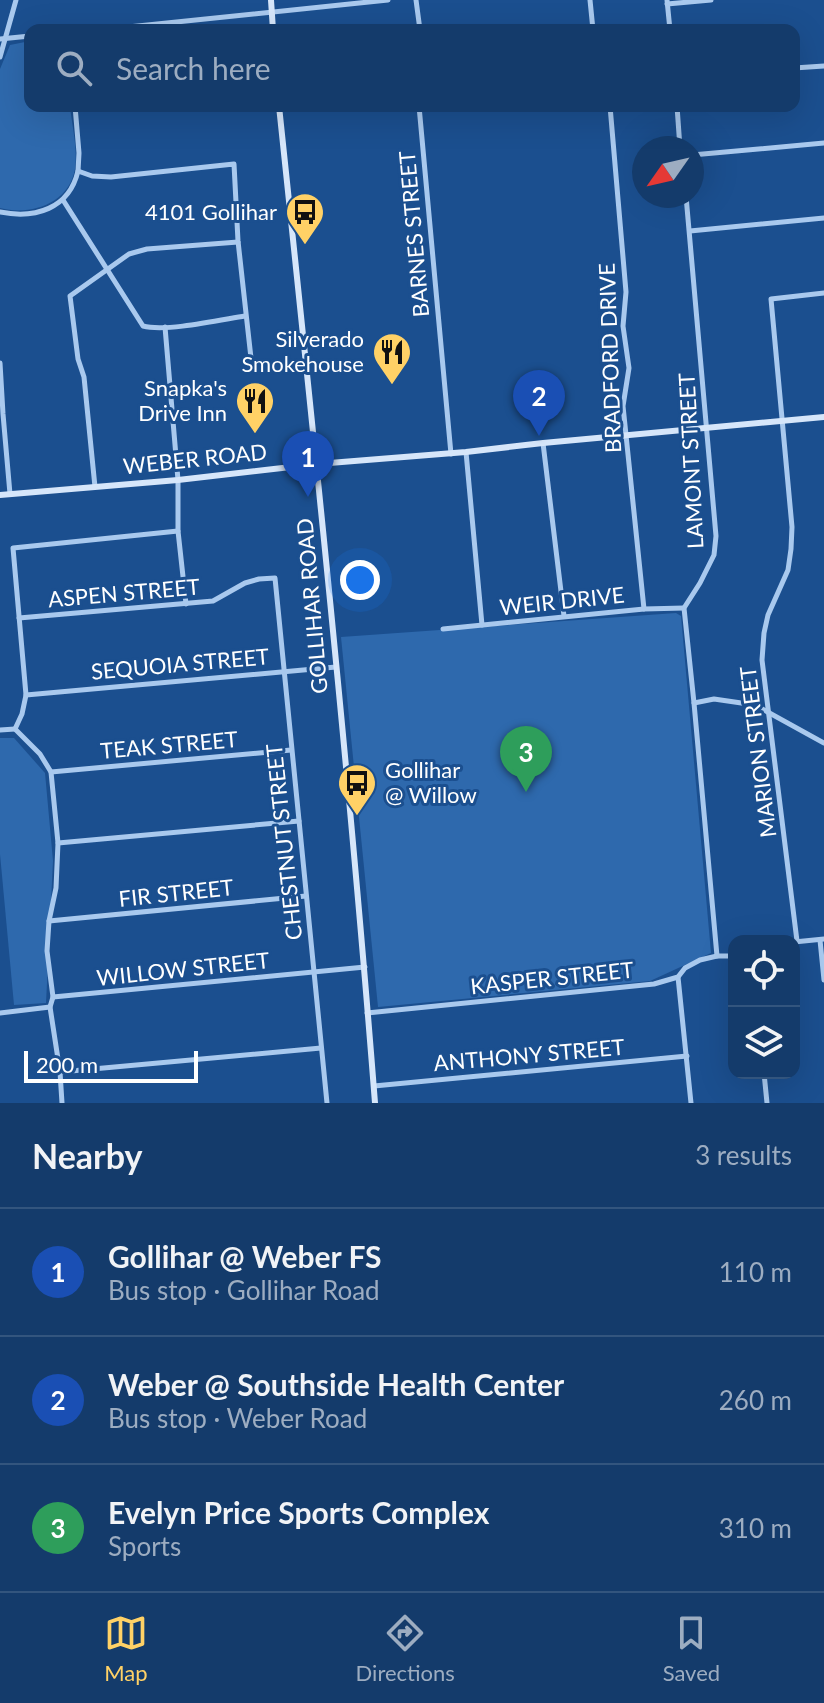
<!DOCTYPE html>
<meta charset="utf-8">
<style>
:root{--surface:#143b6b;--page:#1d4271;--text:#f1f3f6;--muted:#9dadc1;--line:#33557e;--accent:#ffd166}
body{margin:0;font-family:Lato,sans-serif;background:var(--page);color:var(--text)}
.controls{position:absolute;right:24px;bottom:24px;display:grid;overflow:hidden;border-radius:16px;box-shadow:0 8px 32px #0002}
.controls button{width:72px;height:72px;display:grid;place-items:center;padding:0;border:0;border-bottom:2px solid var(--line);background:var(--surface);color:var(--text);font:40px sans-serif}
.compass{position:absolute;left:632px;top:136px;width:72px;height:72px;border-radius:50%;background:var(--surface);box-shadow:0 8px 32px #0002;rotate:236deg}
.scale{position:absolute;left:24px;bottom:20px;width:174px;box-sizing:border-box;padding-left:8px;border:4px solid #fff;border-top:0;font-size:22px;line-height:28px;white-space:nowrap;color:#fff;-webkit-text-stroke:6px #1b4f8f;paint-order:stroke}
.you{position:absolute;left:360px;top:580px;width:28px;height:28px;margin:-20px;border:6px solid #fff;border-radius:50%;background:#1a73e8;box-shadow:0 0 0 12px #1a73e833}
.badge{display:grid;place-items:center;width:52px;height:52px;border-radius:50%;background:var(--accent);color:#fff;font-size:26px;font-weight:700}
.pin{position:absolute;translate:-50% -66px;filter:drop-shadow(0 2px 4px #0008)}
.pin::after{content:'';position:absolute;top:42px;width:28px;height:24px;background:inherit;clip-path:polygon(0 0,100% 0,50% 100%)}
.list{margin:0;padding:0;list-style:none}
h2{display:flex;justify-content:space-between;align-items:center;height:104px;margin:0;padding:0 32px;font-size:34px}
h2 small{font-size:26px;font-weight:400;color:var(--muted)}
.list li{display:grid;grid-template-columns:52px 1fr auto;gap:24px;align-items:center;box-sizing:border-box;height:128px;padding:0 32px;border-top:2px solid var(--line)}
.list b{display:block;font-size:30px;white-space:nowrap}
.list p{margin:0;font-size:26px;white-space:nowrap;color:var(--muted)}
.list em{font-size:26px;font-style:normal;color:var(--muted)}
.icon{flex:none;width:44px;height:44px;fill:none;stroke:currentColor;stroke-width:2;stroke-linecap:round;stroke-linejoin:round}
.map{position:relative;flex:none;width:824px;height:1103px;overflow:hidden}
.search{position:absolute;background:var(--surface);box-shadow:0 8px 32px #0002;left:24px;right:24px;top:24px;height:88px;display:flex;align-items:center;gap:20px;box-sizing:border-box;padding:0 28px;border-radius:16px;color:var(--muted);font-size:30px}
.sheet{height:488px;background:var(--surface)}
nav{display:flex;justify-content:space-around;align-items:center;box-sizing:border-box;height:112px;border-top:2px solid var(--line);background:var(--surface);font-size:22px;color:var(--muted)}
nav a{display:grid;justify-items:center;gap:4px}
nav .on{color:var(--accent)}
.map>svg:first-child{display:block}
</style>
<div class="map">
<svg width="824" height="1103" viewBox="0 0 824 1103">
<rect width="100%" height="100%" fill="#1b4f8f"/>
<!-- green -->
<g fill="#2e69ad">
<path d="M30,41v65h40c2,20 8,43 5,63 -6,35 -45,47 -75,39v-139l10,-24z"/>
<polygon points="676,613 681,616 711,953 650,981 378,1007 341,637"/>
<polygon points="0,738 14,738 45,773 53,861 46,1003 14,1005 0,854"/>
</g>
<g fill="none" stroke-linecap="round" stroke-linejoin="round">
<!-- street -->
<g stroke="#a9c9ee" stroke-width="5">
<polyline points="416,0 420,30"/>
<polyline points="590,0 593,30"/>
<polyline points="667,0 670,30"/>
<polyline points="667,4 711,0"/>
<polyline points="99,30 388,0"/>
<polyline points="0,39 30,36"/>
<polyline points="0,57 16,0"/>
<polyline points="794,68 824,66"/>
<polyline points="75,106 79,153 78,171"/>
<polyline points="419,106 451,454"/>
<polyline points="610,106 626,292 623,326 629,368 623,406 644,609"/>
<polyline points="677,106 680,148"/>
<polyline points="692,155 824,143"/>
<polyline points="686,196 716,536 714,555 700,583 684,608 694,703 717,956"/>
<path d="M63,200l80,126c23,6 77,-6 102,-10"/>
<path d="M0,212c35,7 69,-3 78,-41l14,5 19,1 123,-13 4,77 14,126"/>
<polyline points="690,231 824,218"/>
<polyline points="165,327 178,480 178,531 186,604"/>
<polyline points="0,363 3,414 10,494"/>
<polyline points="543,443 564,616"/>
<polyline points="466,452 482,625"/>
<polyline points="95,487 84,377 78,359 70,296 129,254 147,249 238,242"/>
<polyline points="19,618 213,601 245,583 259,579 275,578 327,1103"/>
<polyline points="443,629 644,609 684,608"/>
<polyline points="26,695 336,667"/>
<polyline points="694,703 714,699 755,705 824,743"/>
<polyline points="0,730 15,729"/>
<polyline points="51,772 291,750"/>
<polyline points="58,843 299,821"/>
<polyline points="49,921 306,896"/>
<polyline points="820,940 824,980"/>
<polyline points="797,941 762,660 764,633 768,615 788,570 791,549 792,527 771,299 824,293"/>
<polyline points="794,942 824,939"/>
<polyline points="678,977 691,1103"/>
<polyline points="53,997 365,967"/>
<polyline points="0,1013 50,1007"/>
<polyline points="367,1013 654,984 678,977 685,968 700,960 717,956 734,956"/>
<polyline points="60,1072 321,1048"/>
<polyline points="764,1073 767,1103"/>
<polyline points="374,1086 687,1056"/>
<polyline points="62,1103 60,1072 50,1007 53,997 47,951 49,921 56,888 58,843 51,772 40,754 15,729 22,714 26,695 13,548 178,531"/>
</g>
<!-- secondary -->
<g stroke="#d6e6fa" stroke-width="6">
<polyline points="271,0 273,30"/>
<path d="M279,106c35,332 70,664 96,997"/>
<polyline points="0,495 178,480 317,464 466,452 543,443 824,417"/>
</g>
</g>
<!-- icons -->
<defs>
<symbol id="bus-pin" viewBox="-11 -11 22 30"><path d="M0 17L-7.5 6A9.5 9.5 0 1 1 7.5 6Z" fill="#ffd166" stroke="#1b4f8f"/><path d="M-5-6H5V4H4V6H2V4H-2V6H-4V4H-5ZM-3.5-4V0h7V-4ZM-3.5 1.2v1.5H-2V1.2ZM2 1.2v1.5H3.5V1.2Z" fill="#111"/></symbol>
<symbol id="restaurant-pin" viewBox="-11 -11 22 30"><path d="M0 17L-7.5 6A9.5 9.5 0 1 1 7.5 6Z" fill="#ffd166" stroke="#1b4f8f"/><path d="M-5-6h1v4h1v-4h1v4h1v-4h1v5L-1.5 .5V6h-2V.5L-5-1ZM5-6V6H3V1.5H1.5Q1.5-4 5-6Z" fill="#111"/></symbol>
</defs>
<g fill-rule="evenodd">
<use href="#bus-pin" x="283" y="190" width="44" height="60"/>
<use href="#restaurant-pin" x="370" y="330" width="44" height="60"/>
<use href="#restaurant-pin" x="233" y="379" width="44" height="60"/>
<use href="#bus-pin" x="335" y="761" width="44" height="60"/>
</g>
<g text-anchor="middle" stroke-width="6" stroke-linejoin="round" paint-order="stroke">
<!-- poi labels -->
<g font-size="22" fill="#fff" stroke="#1b4f8f" text-anchor="end">
<text x="277" y="220">4101 Gollihar</text>
<text x="364" y="347">Silverado<tspan x="364" dy="25">Smokehouse</tspan></text>
<text x="227" y="396">Snapka's<tspan x="227" dy="25">Drive Inn</tspan></text>
<text x="385" y="778" text-anchor="start">Gollihar<tspan x="385" dy="25">@ Willow</tspan></text>
</g>
<!-- street labels -->
<g font-size="22" fill="#fff" stroke="#1b4f8f">
<text transform="translate(414 234) rotate(-95)" y="8">BARNES STREET</text>
<text transform="translate(610 358) rotate(-92)" y="8">BRADFORD DRIVE</text>
<text transform="translate(195 459) rotate(-6)" y="8">WEBER ROAD</text>
<text transform="translate(691 461) rotate(-93)" y="8">LAMONT STREET</text>
<text transform="translate(124 593) rotate(-5)" y="8">ASPEN STREET</text>
<text transform="translate(562 601) rotate(-6)" y="8">WEIR DRIVE</text>
<text transform="translate(312 606) rotate(-95)" y="8">GOLLIHAR ROAD</text>
<text transform="translate(180 664) rotate(-5)" y="8">SEQUOIA STREET</text>
<text transform="translate(169 745) rotate(-5)" y="8">TEAK STREET</text>
<text transform="translate(758 752) rotate(-97)" y="8">MARION STREET</text>
<text transform="translate(284 842) rotate(-96)" y="8">CHESTNUT STREET</text>
<text transform="translate(176 893) rotate(-6)" y="8">FIR STREET</text>
<text transform="translate(183 969) rotate(-6)" y="8">WILLOW STREET</text>
<text transform="translate(552 978) rotate(-6)" y="8">KASPER STREET</text>
<text transform="translate(529 1055) rotate(-5)" y="8">ANTHONY STREET</text>
</g>
</g>
</svg>
<div class="controls">
<button><svg class="icon" aria-label="locate" viewBox="0 0 24 24"><circle cx="12" cy="12" r="6"/><path d="M12 2v4M12 18v4M2 12h4M18 12h4"/></svg></button>
<button><svg class="icon" aria-label="layers" viewBox="0 0 24 24"><path d="M12 4l9 5-9 5-9-5zM3 14l9 5 9-5"/></svg></button>
</div>
<svg class="compass" viewBox="-18 -18 36 36"><path d="M0-13l5 13h-10z" fill="#e53935"/><path d="M0 13l5-13h-10z" fill="#9dadc1"/></svg>
<div class="scale">200 m</div>
<div class="you"></div>
<div class="pin badge" style="left:308px;top:497px;background:#1a4fb4">1</div>
<div class="pin badge" style="left:539px;top:436px;background:#1a4fb4">2</div>
<div class="pin badge" style="left:526px;top:792px;background:#2e9e5b">3</div>
<div class="search"><svg class="icon" aria-label="search" viewBox="0 0 24 24"><circle cx="10" cy="10" r="6"/><path d="M15 15l6 6"/></svg>Search here</div>
</div>
<section class="sheet">
<h2>Nearby<small>3 results</small></h2>
<ul class="list">
<li><span class="badge" style="background:#1a4fb4">1</span><div><b>Gollihar @ Weber FS</b><p>Bus stop · Gollihar Road</p></div><em>110 m</em></li>
<li><span class="badge" style="background:#1a4fb4">2</span><div><b>Weber @ Southside Health Center</b><p>Bus stop · Weber Road</p></div><em>260 m</em></li>
<li><span class="badge" style="background:#2e9e5b">3</span><div><b>Evelyn Price Sports Complex</b><p>Sports</p></div><em>310 m</em></li>
</ul>
</section>
<nav>
<a class="on"><svg class="icon" aria-label="map" viewBox="0 0 24 24"><path d="M3 6l6-2 6 2 6-2v14l-6 2-6-2-6 2zM9 4v14M15 6v14"/></svg>Map</a>
<a><svg class="icon" aria-label="directions" viewBox="0 0 24 24"><path d="M12 3l9 9-9 9-9-9zM9 14v-3h6M13 9l2 2-2 2"/></svg>Directions</a>
<a><svg class="icon" aria-label="saved" viewBox="0 0 24 24"><path d="M7 4h10v16l-5-4-5 4z"/></svg>Saved</a>
</nav>
